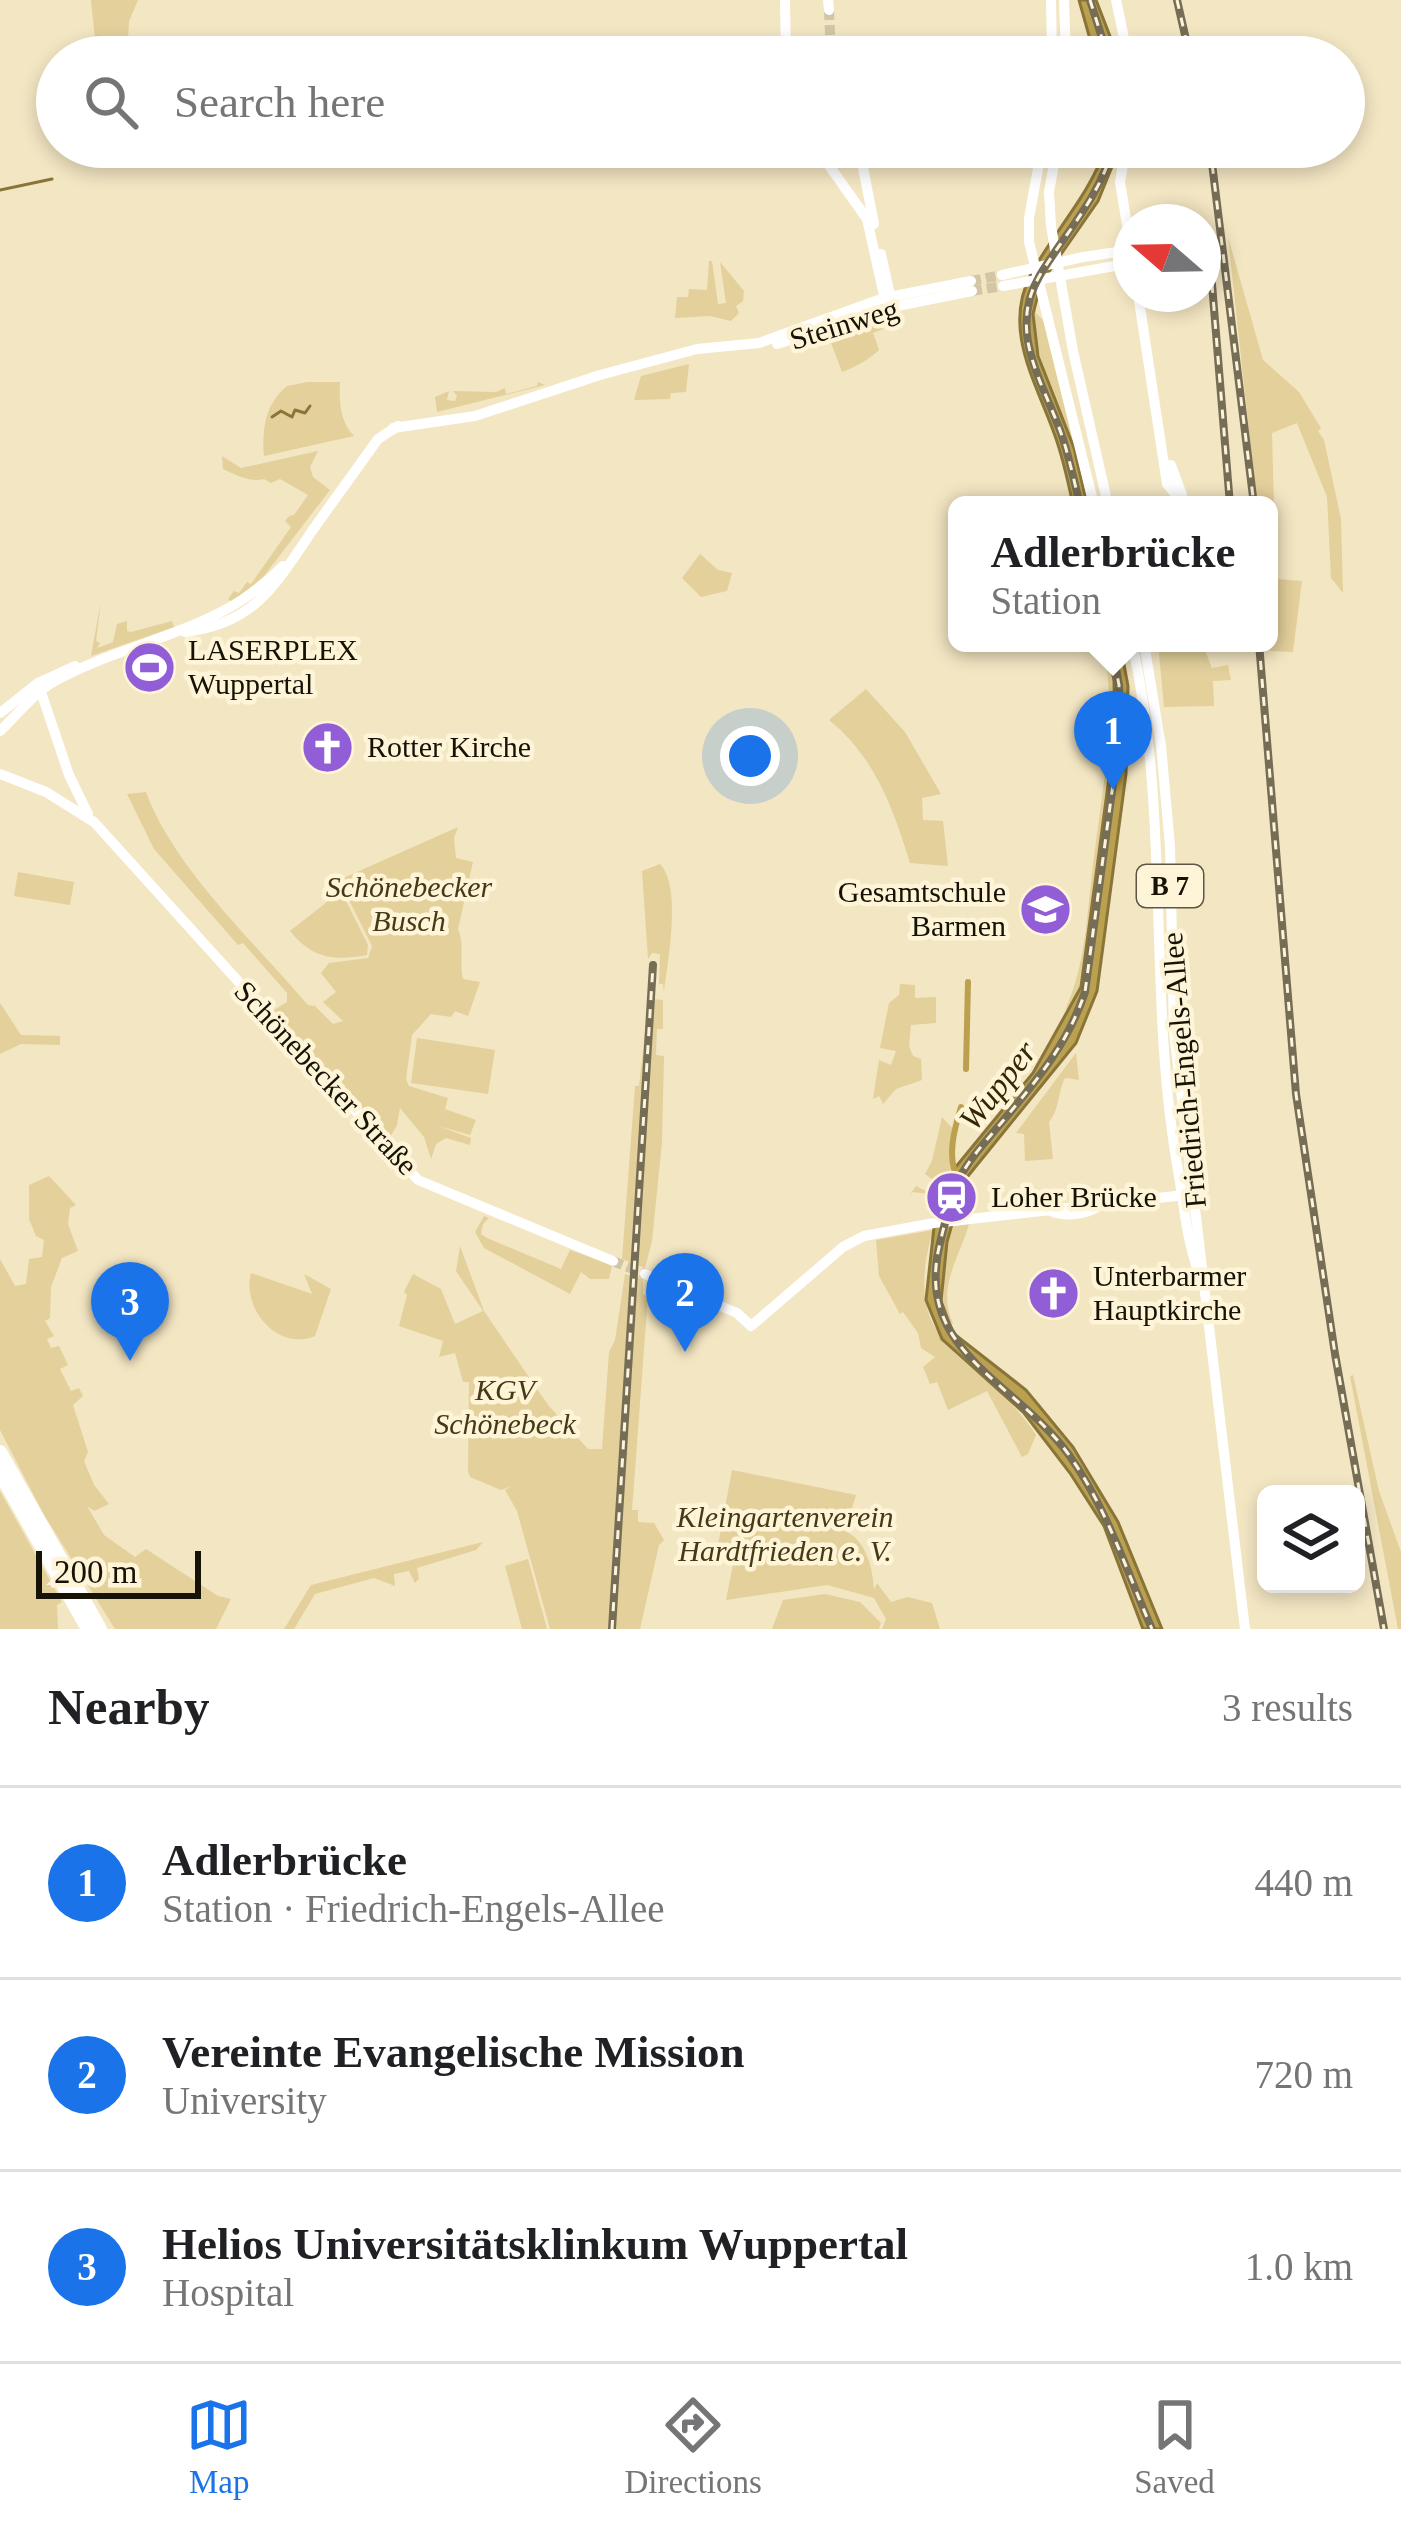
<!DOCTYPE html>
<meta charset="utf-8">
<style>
:root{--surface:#fff;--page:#f6f6f6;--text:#202124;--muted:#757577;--line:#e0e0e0;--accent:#1a73e8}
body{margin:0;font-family:Georgia,serif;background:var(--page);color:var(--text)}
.controls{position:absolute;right:36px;bottom:36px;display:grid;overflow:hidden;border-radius:18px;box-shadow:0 6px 18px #0003}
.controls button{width:108px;height:108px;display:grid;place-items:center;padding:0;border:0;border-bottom:3px solid var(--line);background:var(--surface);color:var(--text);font:60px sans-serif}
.compass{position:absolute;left:1113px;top:204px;width:108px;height:108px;border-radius:50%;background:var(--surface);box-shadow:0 6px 18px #0003;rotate:290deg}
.scale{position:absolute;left:36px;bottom:30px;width:165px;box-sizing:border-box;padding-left:12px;border:6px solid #171206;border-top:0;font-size:33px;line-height:42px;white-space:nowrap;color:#171206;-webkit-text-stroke:9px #fef4d7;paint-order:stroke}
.you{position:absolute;left:750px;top:756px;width:42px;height:42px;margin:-30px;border:9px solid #fff;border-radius:50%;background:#1a73e8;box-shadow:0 0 0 18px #1a73e833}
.badge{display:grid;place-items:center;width:78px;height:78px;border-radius:50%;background:var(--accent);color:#fff;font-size:39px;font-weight:700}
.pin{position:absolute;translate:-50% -99px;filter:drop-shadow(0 3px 6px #0008)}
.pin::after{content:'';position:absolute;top:63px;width:42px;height:36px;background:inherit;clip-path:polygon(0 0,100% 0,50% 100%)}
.popup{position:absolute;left:948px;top:496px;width:330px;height:156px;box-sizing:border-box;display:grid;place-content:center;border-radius:18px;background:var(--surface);filter:drop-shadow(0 3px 9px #0005);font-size:39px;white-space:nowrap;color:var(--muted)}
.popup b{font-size:45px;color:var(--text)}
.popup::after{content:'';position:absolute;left:50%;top:100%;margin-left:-24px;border:24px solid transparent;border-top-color:var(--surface)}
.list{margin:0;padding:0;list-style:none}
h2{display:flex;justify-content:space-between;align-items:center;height:156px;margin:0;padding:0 48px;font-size:51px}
h2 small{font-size:39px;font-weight:400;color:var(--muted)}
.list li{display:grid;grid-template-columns:78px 1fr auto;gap:36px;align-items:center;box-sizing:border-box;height:192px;padding:0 48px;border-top:3px solid var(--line)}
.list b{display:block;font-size:45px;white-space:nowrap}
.list p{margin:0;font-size:39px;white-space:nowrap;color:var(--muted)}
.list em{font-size:39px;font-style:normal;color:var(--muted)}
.icon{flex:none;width:66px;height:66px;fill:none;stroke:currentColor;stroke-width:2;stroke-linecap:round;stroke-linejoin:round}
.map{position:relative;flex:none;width:1401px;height:1629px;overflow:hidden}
.search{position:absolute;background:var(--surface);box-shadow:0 6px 18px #0003;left:36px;right:36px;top:36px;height:132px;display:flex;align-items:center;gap:30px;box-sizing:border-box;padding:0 42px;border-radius:66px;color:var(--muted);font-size:45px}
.sheet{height:732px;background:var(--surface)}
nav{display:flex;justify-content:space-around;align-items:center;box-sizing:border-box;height:168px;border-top:3px solid var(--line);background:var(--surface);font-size:33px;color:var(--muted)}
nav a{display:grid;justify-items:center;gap:6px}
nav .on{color:var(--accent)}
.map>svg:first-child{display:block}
</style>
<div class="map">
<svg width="1401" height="1629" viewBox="0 0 1401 1629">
<rect width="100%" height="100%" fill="#f3e6c3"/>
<!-- green -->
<g fill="#e3d09b">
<polygon points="91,0 138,0 129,21 128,39 134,40 133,46 102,46 95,39"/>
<polygon points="1228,237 1263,360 1299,392 1321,428 1318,431 1324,440 1341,519 1343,593 1331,578 1327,497 1297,423 1272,433 1276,579 1302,581 1293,652 1270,651 1269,505 1257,505"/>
<polygon points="709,261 712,261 718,304 726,303 720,262 744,291 743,301 736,306 739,313 731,321 710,316 675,318 677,297 688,297 689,289 707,290"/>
<path d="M1035,301l1,12 7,7 46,185c-9,-21 -12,-50 -21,-74 -15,-45 -39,-81 -33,-130z"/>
<path d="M877,321l6,8 -10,4 6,17c-8,8 -23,17 -37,22l-12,-32 2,-4z"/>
<polygon points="689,364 686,392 671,393 670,399 634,400 641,376"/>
<path d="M308,382h32c-1,19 0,40 14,54l-90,20c-2,-27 1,-52 23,-70z"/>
<polygon points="538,382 545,385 437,412 435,397 449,391 447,400 455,401 457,396 453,391 496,392 505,388 506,394 537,386"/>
<path d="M318,451l-8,16 3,10 17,13 -66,86 -32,26 -4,-3 6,-8 5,2 8,-11 4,2 40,-57 -6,-6 4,-5 5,-1 14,-20 -28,-16 -9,4 -7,-4c-13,3 -25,-2 -41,-10l-1,-13 19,12z"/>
<polygon points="700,554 718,570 732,573 727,591 701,597 682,578"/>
<polygon points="101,601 96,641 100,643 97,648 113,642 117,624 127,621 127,631 131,632 172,621 174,627 91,656"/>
<path d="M1103,643h4l7,38 1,52 -31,245 -7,20 -12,12c21,-45 22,-97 28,-146 9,-74 25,-146 10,-221z"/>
<polygon points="1158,643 1202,643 1212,668 1228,665 1231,680 1213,681 1214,706 1164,707"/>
<path d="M866,689l39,43 36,62 -19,4 1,22 20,1 5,45 -38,-3c-17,-55 -35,-106 -81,-143z"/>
<path d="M146,792c27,75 110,152 162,213l7,1 18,18 10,-3 -20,-19 13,-10 -15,-19 8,-10 39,-5 4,-12 -33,-66 119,-53 -4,11 2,20 17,4 -15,67c7,16 1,33 5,50l17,3 -12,34 -13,-5 -4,6 -20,-3 -19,21 -6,44 3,7 39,12 -3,11 31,11 -6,15 -32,-9 33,12 -1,7 -24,-7 -10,6 -5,15 -7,-22 -24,-29 -3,17 -9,16 -34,-44 -83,-85 16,-10v-9l-44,-50 -5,2 -84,-96 -27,-55z"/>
<path d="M660,864c22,23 8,97 4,128l-1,-8h-4l1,-30 -8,-1 -4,6 -6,-88z"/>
<polygon points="18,872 74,882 70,905 14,896"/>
<path d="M341,891l27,54 -1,10c-34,6 -54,4 -77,-24z"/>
<polygon points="654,984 653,999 663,1000 663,1029 657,1029 656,1055 664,1056 662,1142 652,1241 645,1268 622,1259 635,1086 639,1086 650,987"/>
<polygon points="900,984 915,985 915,998 936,997 936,1023 911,1025 909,1046 913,1056 921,1059 922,1080 896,1089 883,1104 879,1096 873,1099 879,1060 891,1065 896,1051 880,1048 889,1003 899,995"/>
<polygon points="0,1003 21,1035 60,1036 60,1045 21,1044 0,1054"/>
<polygon points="417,1038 495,1050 488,1094 411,1083"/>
<path d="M1076,1053l3,27 -14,-2c-8,16 -5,31 -16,44l4,37 -28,2 -1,-27 -8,-1z"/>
<polygon points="942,1117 953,1129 950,1178 935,1218 932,1193 930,1194 913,1192 909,1196 916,1186 930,1193 936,1182 925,1174 932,1161"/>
<polygon points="49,1176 76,1205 70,1208 68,1224 78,1251 62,1258 51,1287 50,1318 45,1321 54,1336 47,1339 51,1348 59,1346 68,1365 60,1369 71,1391 79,1388 83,1396 73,1405 88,1452 84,1461 94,1485 109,1504 94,1511 87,1506 104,1535 135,1557 146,1549 218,1596 231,1599 216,1629 115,1629 43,1513 0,1430 0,1259 15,1286 26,1284 29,1259 42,1257 44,1240 36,1236 29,1219 29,1185"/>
<polygon points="484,1216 489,1218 483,1224 481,1234 487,1238 561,1269 570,1250 612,1265 609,1279 590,1279 581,1272 570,1294 484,1248 475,1232"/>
<path d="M969,1224c-9,33 -33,64 -16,99l-4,3c-14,-31 -6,-67 2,-99z"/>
<path d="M933,1230c-36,125 47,120 103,205l-8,19 -6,3 -35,-66 -39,19 -11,-28 -7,2 -7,-17 12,-10 -14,-9 -3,-15 -15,-21 -3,2 -21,-38 -3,-36z"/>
<polygon points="460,1246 484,1311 548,1405 588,1449 602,1449 609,1352 615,1340 625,1274 643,1279 643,1294 648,1296 632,1510 638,1510 638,1522 654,1523 664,1540 659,1545 640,1629 550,1629 517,1511 505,1490 512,1486 501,1490 470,1477 468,1472 469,1382 463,1382 455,1353 439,1357 443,1341 399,1326 407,1295 404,1292 413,1274 441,1289 455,1324 483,1311 456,1271"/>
<path d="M251,1273l61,21 -8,-20 27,15 -16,47c-36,16 -74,-27 -64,-63z"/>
<polygon points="1353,1375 1379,1491 1401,1552 1401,1629 1398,1629 1350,1376"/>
<path d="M732,1470l124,25 -11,36c21,9 28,37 29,59l3,-7 14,19 17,-5 24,6 8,26h-58l4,-10 -12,-21 -47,-13 -101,15 9,-46 -18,-4z"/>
<polygon points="0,1491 62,1602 57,1605 58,1629 0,1629"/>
<polygon points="483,1542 476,1550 417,1568 419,1579 415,1583 409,1571 394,1574 395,1586 374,1578 315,1594 294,1629 284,1629 311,1585"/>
<polygon points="528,1559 547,1629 522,1629 505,1566"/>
<polygon points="825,1594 860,1602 881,1623 879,1629 772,1629 783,1600"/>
</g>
<!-- water -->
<g fill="#bba04f" stroke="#8a7539" stroke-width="3">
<polygon points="1079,0 1096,0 1118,57 1095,57"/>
<path d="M1106,147h14l-22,54 -57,82 -8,31 5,42 36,92 13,57h-14c-5,-24 -10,-48 -19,-72 -18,-51 -52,-104 -23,-159 24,-44 58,-78 75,-127z"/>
<polygon points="1107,643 1120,643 1128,686 1126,774 1097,991 1076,1043 964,1181 947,1242 941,1301 953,1333 1026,1390 1073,1447 1118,1522 1162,1629 1143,1629 1104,1526 1070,1473 1024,1413 942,1339 926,1300 935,1218 954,1169 1033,1073 1081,987 1115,733 1114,681"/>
</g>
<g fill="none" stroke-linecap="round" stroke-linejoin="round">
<!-- stream -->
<g stroke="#8a7539" stroke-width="3">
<polyline points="0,190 52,179"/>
<polyline points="272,417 281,411 292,417 295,410 305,413 310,406"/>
</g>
<!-- canal -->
<g stroke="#bba04f" stroke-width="6">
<polyline points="966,1069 968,982"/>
<path d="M957,1178c-10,-22 -3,-48 4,-71"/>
</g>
<!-- major-tunnel -->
<g stroke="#d2c6a7" stroke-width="10" stroke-dasharray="10 5" stroke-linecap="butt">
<polyline points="829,10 831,57"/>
<polyline points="971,281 1002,275"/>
<polyline points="972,291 1003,286"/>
<polyline points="613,1261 645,1274"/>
</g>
<!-- major -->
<g stroke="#fff" stroke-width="10">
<polyline points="785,0 786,57"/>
<polyline points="828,0 829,10"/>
<polyline points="1051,0 1052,57"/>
<polyline points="1064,0 1066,57"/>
<polyline points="1116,0 1128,57"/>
<polyline points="816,147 867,219 885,300"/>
<polyline points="859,147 874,224"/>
<polyline points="1042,147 1029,218 1029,242 1094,505"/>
<polyline points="1057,147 1049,192 1051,226 1073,351 1108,505"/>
<polyline points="1126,147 1120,182 1131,249"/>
<polyline points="881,254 891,300"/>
<polyline points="1002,275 1083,257 1131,250"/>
<polyline points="1003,286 1131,263"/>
<polyline points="1138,294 1167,484 1178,497"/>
<polyline points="777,344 902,305 972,291"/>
<polyline points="393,428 475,416 600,375 697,349 759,343 884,298 971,281"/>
<polyline points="1167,505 1182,495 1171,465"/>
<path d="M185,632c70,-8 91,-48 127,-101 22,-31 44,-61 66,-92l20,-13"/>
<path d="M1132,643c39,173 15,353 46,527 6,34 8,65 19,98"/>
<polyline points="1144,643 1161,746 1170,846 1174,1032 1245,1629"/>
<polyline points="38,683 69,775 88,814"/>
<polyline points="0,713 38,683 75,666"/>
<path d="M0,731c18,-17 34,-38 55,-50 78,-43 163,-47 228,-115"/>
<polyline points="0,774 46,792 94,822 418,1180 613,1261"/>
<path d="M1051,1211c15,6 35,4 48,-5"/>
<polyline points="645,1274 737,1313 751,1326 843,1247 864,1236 934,1223 1185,1195"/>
</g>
<!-- highway -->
<g stroke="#fff" stroke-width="14">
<polyline points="0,1452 100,1629"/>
<polyline points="0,1473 88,1629"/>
</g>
<defs>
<g id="rail">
<polyline points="1090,0 1108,57"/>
<polyline points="1177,0 1190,57"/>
<polyline points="1210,147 1254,505"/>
<polyline points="1212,284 1230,505"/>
<path d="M1080,505c-6,-24 -11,-49 -19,-72 -19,-53 -54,-102 -21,-158 26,-43 60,-78 73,-128"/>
<path d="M1111,643l8,42 1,47 -35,260c-17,52 -49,89 -83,130 -16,19 -33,37 -44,59 -8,20 -13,41 -18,62 -27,109 75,137 129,212 38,53 57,115 83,174"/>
<polyline points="1259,643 1296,1094 1335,1354 1384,1629"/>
<polyline points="612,1629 653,965"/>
</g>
</defs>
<!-- rail casing -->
<use href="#rail" stroke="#766d57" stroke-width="8"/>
<!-- rail -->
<use href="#rail" stroke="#fef4d7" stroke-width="3" stroke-dasharray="9" stroke-linecap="butt"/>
</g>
<!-- icons -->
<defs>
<symbol id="stadium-disc" viewBox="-11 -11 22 22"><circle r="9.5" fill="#925ed7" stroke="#fef4d7"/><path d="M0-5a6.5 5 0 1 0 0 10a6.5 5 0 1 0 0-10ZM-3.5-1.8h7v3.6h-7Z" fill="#fff"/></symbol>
<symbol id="church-disc" viewBox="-11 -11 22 22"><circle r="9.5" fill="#925ed7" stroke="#fef4d7"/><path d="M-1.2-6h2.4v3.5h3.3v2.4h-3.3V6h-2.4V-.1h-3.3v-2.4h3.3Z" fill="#fff"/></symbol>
<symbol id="school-disc" viewBox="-11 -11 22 22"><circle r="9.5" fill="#925ed7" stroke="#fef4d7"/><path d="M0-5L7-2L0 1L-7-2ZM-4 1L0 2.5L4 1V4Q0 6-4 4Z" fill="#fff"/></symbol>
<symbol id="station-disc" viewBox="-11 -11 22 22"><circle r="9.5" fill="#925ed7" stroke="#fef4d7"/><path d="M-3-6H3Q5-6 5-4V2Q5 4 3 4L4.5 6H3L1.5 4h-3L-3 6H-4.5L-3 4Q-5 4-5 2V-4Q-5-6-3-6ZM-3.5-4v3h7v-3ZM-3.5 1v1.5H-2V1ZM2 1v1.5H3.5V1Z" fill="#fff"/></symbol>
</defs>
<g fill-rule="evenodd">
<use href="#stadium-disc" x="120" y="638" width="59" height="59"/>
<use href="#church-disc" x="298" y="718" width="59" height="59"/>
<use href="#school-disc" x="1016" y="880" width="59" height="59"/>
<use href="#station-disc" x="922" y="1168" width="59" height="59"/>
<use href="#church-disc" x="1024" y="1264" width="59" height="59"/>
</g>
<g text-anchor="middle" stroke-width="9" stroke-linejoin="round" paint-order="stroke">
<!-- shield labels -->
<rect fill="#fef4d7" stroke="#5c5645" stroke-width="3" x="1137" y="865" width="66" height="42" rx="9"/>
<g font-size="27" font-weight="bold" fill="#171206">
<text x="1170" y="895">B 7</text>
</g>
<!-- street labels -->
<g font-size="30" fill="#171206" stroke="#fef4d7">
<text transform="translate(844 324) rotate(-17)" y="10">Steinweg</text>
<text transform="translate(1184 1070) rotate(-95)" y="10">Friedrich-Engels-Allee</text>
<text transform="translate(326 1078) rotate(47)" y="10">Schönebecker Straße</text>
</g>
<!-- poi labels -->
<g font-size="30" fill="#171206" stroke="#fef4d7" text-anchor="start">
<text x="188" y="660">LASERPLEX<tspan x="188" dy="34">Wuppertal</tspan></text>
<text x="367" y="757">Rotter Kirche</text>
<text x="1006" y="902" text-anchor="end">Gesamtschule<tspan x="1006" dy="34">Barmen</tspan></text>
<text x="991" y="1207">Loher Brücke</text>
<text x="1093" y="1286">Unterbarmer<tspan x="1093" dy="34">Hauptkirche</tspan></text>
</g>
<!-- park labels -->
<g font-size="30" font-style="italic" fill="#453916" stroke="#fef4d7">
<text x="409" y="897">Schönebecker<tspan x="409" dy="34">Busch</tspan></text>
<text x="505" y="1400">KGV<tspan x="505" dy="34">Schönebeck</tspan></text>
<text x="785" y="1527">Kleingartenverein<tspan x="785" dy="34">Hardtfrieden e. V.</tspan></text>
</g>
<!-- water labels -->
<g font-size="33" font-style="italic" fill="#332803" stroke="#fef4d7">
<text transform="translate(997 1085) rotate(-52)" y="12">Wupper</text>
</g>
</g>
</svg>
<div class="controls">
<button><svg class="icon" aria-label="layers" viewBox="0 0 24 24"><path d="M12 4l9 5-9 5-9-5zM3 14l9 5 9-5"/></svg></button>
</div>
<svg class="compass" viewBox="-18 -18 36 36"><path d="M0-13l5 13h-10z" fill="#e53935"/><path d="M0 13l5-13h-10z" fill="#757577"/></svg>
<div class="scale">200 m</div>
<div class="you"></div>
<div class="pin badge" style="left:1113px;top:790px">1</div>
<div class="popup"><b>Adlerbrücke</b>Station</div>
<div class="pin badge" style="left:685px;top:1352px">2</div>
<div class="pin badge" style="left:130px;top:1361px">3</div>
<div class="search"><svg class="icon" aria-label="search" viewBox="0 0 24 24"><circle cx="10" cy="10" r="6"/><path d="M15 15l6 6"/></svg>Search here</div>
</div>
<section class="sheet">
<h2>Nearby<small>3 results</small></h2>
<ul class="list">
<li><span class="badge">1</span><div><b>Adlerbrücke</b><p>Station · Friedrich-Engels-Allee</p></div><em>440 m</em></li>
<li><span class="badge">2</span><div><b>Vereinte Evangelische Mission</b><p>University</p></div><em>720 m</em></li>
<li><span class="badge">3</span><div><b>Helios Universitätsklinkum Wuppertal</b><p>Hospital</p></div><em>1.0 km</em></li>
</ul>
</section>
<nav>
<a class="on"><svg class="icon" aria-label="map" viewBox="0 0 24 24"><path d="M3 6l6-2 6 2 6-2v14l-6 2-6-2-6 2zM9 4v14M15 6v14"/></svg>Map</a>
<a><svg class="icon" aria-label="directions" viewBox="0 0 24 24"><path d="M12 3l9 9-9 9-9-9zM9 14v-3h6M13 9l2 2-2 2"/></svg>Directions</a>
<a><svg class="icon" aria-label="saved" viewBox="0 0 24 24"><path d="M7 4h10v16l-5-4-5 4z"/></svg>Saved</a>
</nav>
